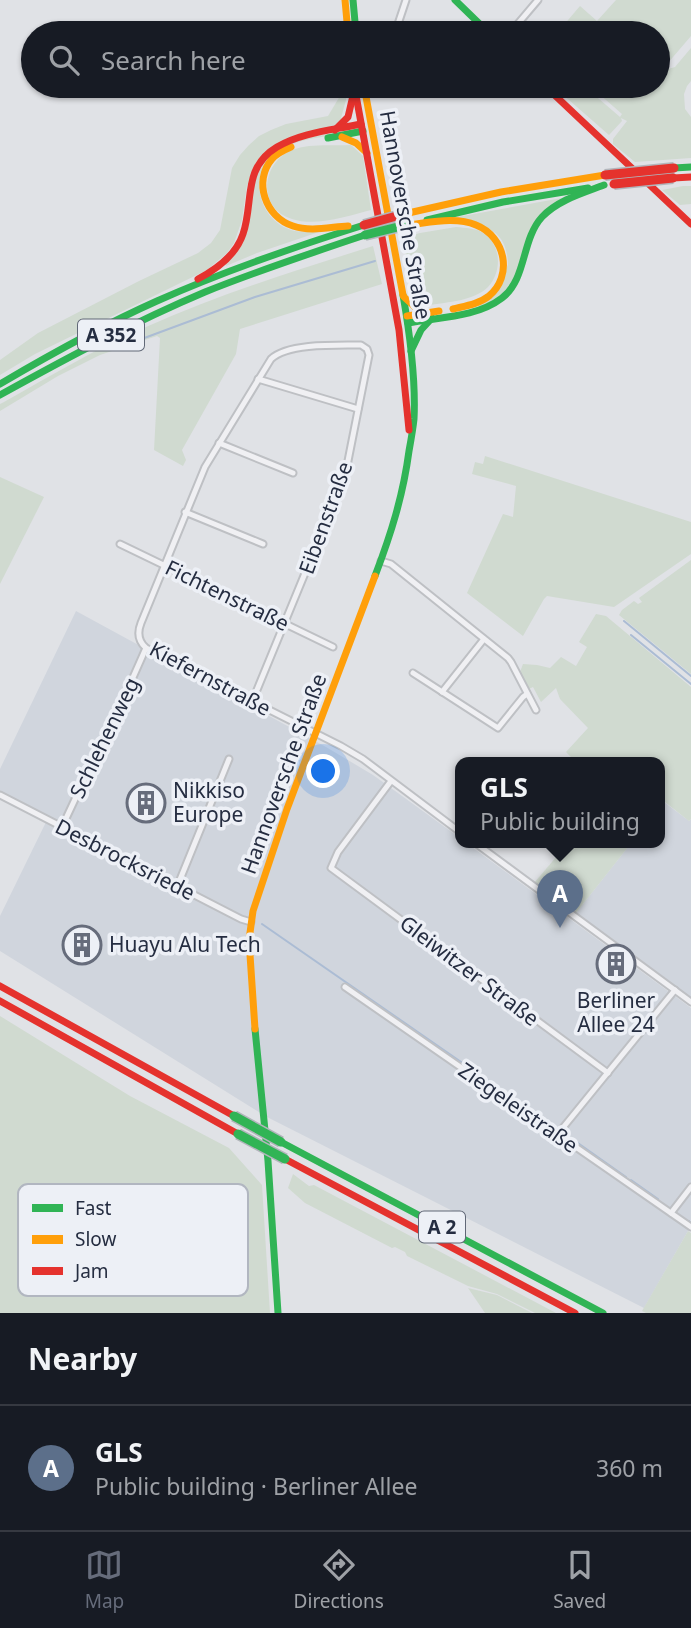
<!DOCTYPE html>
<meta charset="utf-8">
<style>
:root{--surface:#171b24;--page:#242831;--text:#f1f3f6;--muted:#9ea1a6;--line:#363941;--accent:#666c7b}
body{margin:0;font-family:"Noto Sans",sans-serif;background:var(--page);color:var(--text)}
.you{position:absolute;left:324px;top:772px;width:24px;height:24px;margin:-18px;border:5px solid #fff;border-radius:50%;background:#1a73e8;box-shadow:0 0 0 10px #1a73e833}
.badge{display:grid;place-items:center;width:46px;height:46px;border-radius:50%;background:var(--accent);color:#fff;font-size:23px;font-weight:700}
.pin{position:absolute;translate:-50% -58px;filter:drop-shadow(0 2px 4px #0008)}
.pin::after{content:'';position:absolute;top:37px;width:24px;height:21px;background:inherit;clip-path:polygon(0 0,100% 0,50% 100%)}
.popup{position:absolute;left:455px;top:757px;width:210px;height:91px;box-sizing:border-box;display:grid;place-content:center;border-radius:14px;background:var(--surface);filter:drop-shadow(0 2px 5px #0005);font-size:23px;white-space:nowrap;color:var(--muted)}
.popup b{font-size:26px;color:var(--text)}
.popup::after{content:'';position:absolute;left:50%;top:100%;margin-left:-14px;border:14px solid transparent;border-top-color:var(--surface)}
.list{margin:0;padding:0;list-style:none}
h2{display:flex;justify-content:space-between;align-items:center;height:91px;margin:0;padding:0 28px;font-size:30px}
h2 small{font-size:23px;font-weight:400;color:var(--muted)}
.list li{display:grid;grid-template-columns:46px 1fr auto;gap:21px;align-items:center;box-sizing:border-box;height:126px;padding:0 28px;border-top:2px solid var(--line)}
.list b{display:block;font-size:26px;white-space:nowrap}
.list p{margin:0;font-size:23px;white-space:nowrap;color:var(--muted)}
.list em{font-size:23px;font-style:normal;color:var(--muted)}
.icon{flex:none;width:38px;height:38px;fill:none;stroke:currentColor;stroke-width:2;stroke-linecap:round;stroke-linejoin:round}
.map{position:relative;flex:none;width:691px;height:1313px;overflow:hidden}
.search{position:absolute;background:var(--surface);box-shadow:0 2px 5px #0004;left:21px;right:21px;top:21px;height:77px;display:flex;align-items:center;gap:18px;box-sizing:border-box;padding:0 24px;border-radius:38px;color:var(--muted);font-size:26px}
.sheet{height:217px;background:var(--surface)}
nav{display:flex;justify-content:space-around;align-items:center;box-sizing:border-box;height:98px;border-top:2px solid var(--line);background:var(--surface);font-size:19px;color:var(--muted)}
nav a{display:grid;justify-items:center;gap:4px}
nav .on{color:var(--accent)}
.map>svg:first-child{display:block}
</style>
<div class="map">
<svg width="691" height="1313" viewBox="0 0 691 1313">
<rect width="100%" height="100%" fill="#e0e2e6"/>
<!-- built -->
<g fill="#d0d5dd">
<polygon points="76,611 326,747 373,775 460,838 460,842 465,842 691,1008 691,1220 688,1223 688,1231 644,1308 267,1117 0,951 0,916 48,818 0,791 0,769"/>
<polygon points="664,802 689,821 691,819 691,998 576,913 632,842 660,842 660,808"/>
</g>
<!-- green -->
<g fill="#d0dad0">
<polygon points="616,0 691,0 691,36 661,71 675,67 691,48 691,81 687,86 684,94 685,109 691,117 691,158 635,162 613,144 613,139 627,121 621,118 622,121 609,135 553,86 584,86 620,117 622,114 590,86 658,86 658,33 557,33 580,6 597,21"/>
<polygon points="341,86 346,86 346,100 341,118 343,120 338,125 286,140 247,185 242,220 234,243 227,253 207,270 35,354 0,375 0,360 38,333 139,281 198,253 211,243 220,230 232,168 240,155 249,145 259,136 271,130 286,124 328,116 340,96"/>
<path d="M345,131v2c-23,5 -54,5 -72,23 -25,23 -13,64 18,74 9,3 19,1 28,1v1l-62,21 -31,13 -1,-2c9,-9 17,-19 20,-31 11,-33 -2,-67 37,-86 19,-10 42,-12 63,-16z"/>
<path d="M351,145l12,11 8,54c-23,6 -55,17 -79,9 -35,-11 -31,-56 0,-69 17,-7 40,-4 59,-5z"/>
<polygon points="683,186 691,186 691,204 680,205 662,190"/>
<path d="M562,198l-18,13 -26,60 -10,19 -23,15 -61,12c17,-6 38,-4 54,-12 8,-5 24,-31 30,-40 -1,-36 -22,-38 -51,-48z"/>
<path d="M456,227c9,1 20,1 27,6 19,12 19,39 5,54 -14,14 -41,15 -58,18l-15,-10 -13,-57 18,-5z"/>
<path d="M373,246l9,38 -142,45 -4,25 -54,96 4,10 -3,6 -29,-16 6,-112 -3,-2 -57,19 -42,21 -58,35v-7l4,-2c46,-26 93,-54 142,-75 74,-33 151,-57 227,-81z"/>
<polygon points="485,456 691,522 691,554 614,607 547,596 544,599 523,636 467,593 503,514 513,517 516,486 472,474 475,462 483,464"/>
<polygon points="0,477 44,497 0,584"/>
<polygon points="691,560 691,674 619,615 622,610 634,601 638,604 642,602 639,598"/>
<polygon points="596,614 606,616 691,687 691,819 689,821 665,802 660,808 660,762 570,762 571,757 566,752 588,728 560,699 556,688 541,702 533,687 529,689 520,672 523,664 537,665 550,668 561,657 576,666 587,647 579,642"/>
<polygon points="569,842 632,842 576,913 534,883"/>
<polygon points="0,1016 130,1096 229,1148 262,1185 270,1313 0,1313"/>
<polygon points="293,1174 309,1186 314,1185 556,1313 535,1313 497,1294 468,1286 407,1256 405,1252 395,1247 392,1248 305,1203 288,1188"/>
<polygon points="688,1231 691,1233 691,1313 646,1313 642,1311"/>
<polygon points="468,1288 497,1295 532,1313 485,1313"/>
</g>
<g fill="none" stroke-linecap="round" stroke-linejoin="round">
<!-- stream -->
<g stroke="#abbcd4" stroke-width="2">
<polyline points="405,256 411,279"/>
<polyline points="120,347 255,297 375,261"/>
<polyline points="624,621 691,676"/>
<polyline points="631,635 691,684"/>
<polyline points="262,924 546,1121"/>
<polyline points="575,1141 626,1177"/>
<polyline points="631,1180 658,1199"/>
<polyline points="689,1221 691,1223"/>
</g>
<defs>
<g id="street">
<polyline points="395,33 406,0"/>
<polyline points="510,33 538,0"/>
<polyline points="377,93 378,86"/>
<polyline points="258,379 358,409"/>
<polyline points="219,443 293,473"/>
<polyline points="185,512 263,544"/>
<polyline points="120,544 333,647"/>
<polyline points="381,561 391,564 508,658 511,662 536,710"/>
<polyline points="413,673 498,728 523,697 527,694"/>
<polyline points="442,692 484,639"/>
<path d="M252,702l93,-226 24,-121 -2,-6 -6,-4c-23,0 -74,-2 -90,14l-66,108 -64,156c-4,10 -3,18 5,25l195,98 22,13 97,73"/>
<polyline points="391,781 338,852 331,868 608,1073"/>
<polyline points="0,795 241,919 251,922"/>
<polyline points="62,827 99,748 119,709 146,648"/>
<polyline points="474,842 691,1002"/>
<polyline points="177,887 229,759"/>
<polyline points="345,987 691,1227"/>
<polyline points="557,1135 675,990"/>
<polyline points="671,1213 691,1187"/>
</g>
</defs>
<!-- street casing -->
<use href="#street" stroke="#bec0c4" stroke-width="9"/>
<!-- street -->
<use href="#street" stroke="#f0f0f3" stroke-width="5"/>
<!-- fast -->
<g stroke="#30b455" stroke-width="7">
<polyline points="353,0 356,33"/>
<polyline points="455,0 489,33"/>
<polyline points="328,138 363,131"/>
<polyline points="674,168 691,167"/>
<polyline points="427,220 503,202 588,188"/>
<path d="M408,323c30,-6 68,-5 94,-25 25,-19 19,-58 40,-81 16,-17 41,-24 62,-32"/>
<polyline points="411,351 421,330 432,318"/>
<path d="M0,384c51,-30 103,-59 157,-83 67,-30 137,-54 207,-76"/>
<path d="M0,395c67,-37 134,-73 205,-103 52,-21 106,-39 160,-57"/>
<path d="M375,576c16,-42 28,-80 34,-125 2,-11 4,-22 5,-32 2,-41 -4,-84 -11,-124"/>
<polyline points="255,1029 268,1161 278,1313"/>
<polyline points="281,1142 603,1313"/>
</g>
<!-- slow -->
<g stroke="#ff9f0a" stroke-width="7">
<polyline points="345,0 348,33"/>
<polyline points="364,86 403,295"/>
<polyline points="342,137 356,143 367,153"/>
<path d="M291,147c-7,3 -14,6 -19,12 -19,22 -7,58 21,67 17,6 37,1 55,0"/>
<polyline points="404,214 501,192 605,175"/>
<path d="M406,225c22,-2 49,-9 70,0 30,12 37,51 13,71 -10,8 -24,10 -36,13"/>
<polyline points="404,297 416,308 425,313"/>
<polyline points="407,316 439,311"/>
<polyline points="255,1029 249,940 253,911 287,809 375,576"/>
</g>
<!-- jam -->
<g stroke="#e5322d" stroke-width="7">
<polyline points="545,86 691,224"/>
<polyline points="355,90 399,330 409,430"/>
<polyline points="335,130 348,117 355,87"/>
<polyline points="673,178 691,177"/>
<path d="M198,279c19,-10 38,-24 45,-45 11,-32 -1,-66 34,-87 25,-15 57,-17 84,-23"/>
<polyline points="0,986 234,1116"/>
<polyline points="0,1001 238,1134"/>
<polyline points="285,1159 575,1313"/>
</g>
<defs>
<g id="fast-bridge">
<polyline points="365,235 406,225"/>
<polyline points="234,1116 281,1142"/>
<polyline points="238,1134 285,1159"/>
</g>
<g id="jam-bridge">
<polyline points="605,175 674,168"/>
<polyline points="614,184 673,178"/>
<polyline points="364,225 404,214"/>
</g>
</defs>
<!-- fast-bridge casing -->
<use href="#fast-bridge" stroke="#b2b5bb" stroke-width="12" stroke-linecap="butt"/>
<!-- jam-bridge casing -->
<use href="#jam-bridge" stroke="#b2b5bb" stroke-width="12" stroke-linecap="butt"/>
<!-- fast-bridge -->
<use href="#fast-bridge" stroke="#30b455" stroke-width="9"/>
<!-- jam-bridge -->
<use href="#jam-bridge" stroke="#e5322d" stroke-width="9"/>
</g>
<!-- icons -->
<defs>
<symbol id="building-ring" viewBox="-11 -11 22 22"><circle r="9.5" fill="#edf0f6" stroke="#666c7b" stroke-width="1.5"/><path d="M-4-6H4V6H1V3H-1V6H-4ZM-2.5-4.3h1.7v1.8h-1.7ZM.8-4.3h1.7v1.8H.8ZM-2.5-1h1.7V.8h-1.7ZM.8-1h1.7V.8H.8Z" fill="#666c7b"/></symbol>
</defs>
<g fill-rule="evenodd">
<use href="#building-ring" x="124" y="781" width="44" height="44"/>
<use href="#building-ring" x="60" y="923" width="44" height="44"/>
<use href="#building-ring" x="594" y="942" width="44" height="44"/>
</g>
<g text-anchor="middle" stroke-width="7" stroke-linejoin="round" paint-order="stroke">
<!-- shield labels -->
<g fill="#edf0f6" stroke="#616877" stroke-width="2">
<rect x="78" y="319.5" width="66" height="31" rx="5"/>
<rect x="419" y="1211.5" width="46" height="31" rx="5"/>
</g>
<g font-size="19" font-weight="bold" fill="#252d41">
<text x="111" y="342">A 352</text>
<text x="442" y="1234">A 2</text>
</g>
<!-- street labels -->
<g font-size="21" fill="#252d41" stroke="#edf0f6">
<text transform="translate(405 215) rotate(80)" y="7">Hannoversche Straße</text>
<text transform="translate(326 518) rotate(-70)" y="7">Eibenstraße</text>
<text transform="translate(227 596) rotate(26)" y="7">Fichtenstraße</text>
<text transform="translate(210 679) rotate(28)" y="7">Kiefernstraße</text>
<text transform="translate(105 738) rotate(-64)" y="7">Schlehenweg</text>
<text transform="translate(284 774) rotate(-70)" y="7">Hannoversche Straße</text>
<text transform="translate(125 860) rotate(27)" y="7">Desbrocksriede</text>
<text transform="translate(469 971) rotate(37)" y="7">Gleiwitzer Straße</text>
<text transform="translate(518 1108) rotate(35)" y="7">Ziegeleistraße</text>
</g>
<!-- poi labels -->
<g font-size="21" fill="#252d41" stroke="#edf0f6" text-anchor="start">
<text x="173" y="798">Nikkiso<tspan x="173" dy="24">Europe</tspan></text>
<text x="109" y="952">Huayu Alu Tech</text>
<text x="616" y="1008" text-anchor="middle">Berliner<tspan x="616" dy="24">Allee 24</tspan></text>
</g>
</g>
<!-- legend -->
<rect x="18" y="1184" width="230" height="112" rx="10" fill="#edf0f6" stroke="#b1b6c0" stroke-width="2"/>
<rect x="32" y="1204" width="31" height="8" fill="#30b455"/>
<rect x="32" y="1235" width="31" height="9" fill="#ff9f0a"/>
<rect x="32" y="1267" width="31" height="8" fill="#e5322d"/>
<g font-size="19" fill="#252d41">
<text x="75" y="1215">Fast</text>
<text x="75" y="1246">Slow</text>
<text x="75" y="1278">Jam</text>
</g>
</svg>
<div class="you"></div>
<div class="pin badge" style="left:560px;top:928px;background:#5c6f8a">A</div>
<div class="popup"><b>GLS</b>Public building</div>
<div class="search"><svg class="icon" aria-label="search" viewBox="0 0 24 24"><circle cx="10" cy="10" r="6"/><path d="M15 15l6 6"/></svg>Search here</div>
</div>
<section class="sheet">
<h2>Nearby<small></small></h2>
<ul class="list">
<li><span class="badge" style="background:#5c6f8a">A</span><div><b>GLS</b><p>Public building · Berliner Allee</p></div><em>360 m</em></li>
</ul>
</section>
<nav>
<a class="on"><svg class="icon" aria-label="map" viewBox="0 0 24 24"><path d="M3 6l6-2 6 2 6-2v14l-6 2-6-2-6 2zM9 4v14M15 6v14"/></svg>Map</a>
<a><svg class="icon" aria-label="directions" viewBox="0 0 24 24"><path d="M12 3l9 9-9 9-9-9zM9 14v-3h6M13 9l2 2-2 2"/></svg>Directions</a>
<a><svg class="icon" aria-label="saved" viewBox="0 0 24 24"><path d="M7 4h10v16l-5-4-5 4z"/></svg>Saved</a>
</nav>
